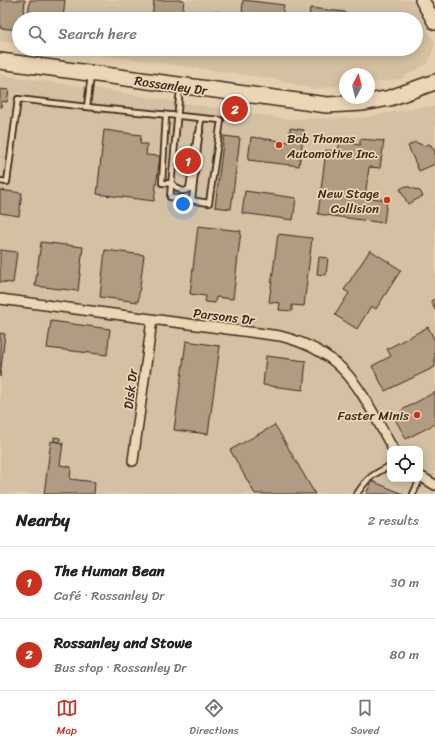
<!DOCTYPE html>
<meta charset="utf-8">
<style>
:root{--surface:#fff;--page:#f2f2f2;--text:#202124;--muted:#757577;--line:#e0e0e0;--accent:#c8321e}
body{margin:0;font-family:Sriracha,sans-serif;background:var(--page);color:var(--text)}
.controls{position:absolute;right:12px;bottom:12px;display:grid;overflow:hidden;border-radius:8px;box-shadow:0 2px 10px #0003}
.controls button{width:36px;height:36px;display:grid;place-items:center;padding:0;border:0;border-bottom:1px solid var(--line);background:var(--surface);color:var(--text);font:20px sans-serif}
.compass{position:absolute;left:339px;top:68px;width:36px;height:36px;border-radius:50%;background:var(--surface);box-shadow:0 2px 10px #0003;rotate:7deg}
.you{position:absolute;left:183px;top:204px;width:14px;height:14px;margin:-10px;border:3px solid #fff;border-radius:50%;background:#1a73e8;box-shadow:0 0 0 6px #1a73e833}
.badge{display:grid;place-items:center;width:26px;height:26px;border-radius:50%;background:var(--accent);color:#fff;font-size:13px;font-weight:700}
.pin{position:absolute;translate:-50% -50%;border:2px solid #fff;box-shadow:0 1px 4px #0006}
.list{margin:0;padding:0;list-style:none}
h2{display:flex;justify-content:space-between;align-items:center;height:52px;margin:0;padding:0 16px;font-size:17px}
h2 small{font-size:13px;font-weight:400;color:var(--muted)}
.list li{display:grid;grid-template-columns:26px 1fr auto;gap:12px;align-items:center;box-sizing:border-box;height:72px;padding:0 16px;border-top:1px solid var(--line)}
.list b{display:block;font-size:15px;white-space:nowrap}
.list p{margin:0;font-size:13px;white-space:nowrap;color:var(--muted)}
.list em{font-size:13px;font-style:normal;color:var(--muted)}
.icon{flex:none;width:22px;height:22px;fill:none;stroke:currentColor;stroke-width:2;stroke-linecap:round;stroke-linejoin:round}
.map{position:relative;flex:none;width:435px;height:494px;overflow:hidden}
.search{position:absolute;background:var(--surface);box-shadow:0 2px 10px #0003;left:12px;right:12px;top:12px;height:44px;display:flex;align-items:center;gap:10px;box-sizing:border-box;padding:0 14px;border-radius:22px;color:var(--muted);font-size:15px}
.sheet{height:196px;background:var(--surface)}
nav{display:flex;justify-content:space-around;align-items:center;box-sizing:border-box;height:56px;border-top:1px solid var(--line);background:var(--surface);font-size:11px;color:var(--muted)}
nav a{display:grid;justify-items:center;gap:2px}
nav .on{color:var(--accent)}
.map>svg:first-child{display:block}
</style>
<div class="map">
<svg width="435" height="494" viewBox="0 0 435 494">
<rect width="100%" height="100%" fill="#e4cfaf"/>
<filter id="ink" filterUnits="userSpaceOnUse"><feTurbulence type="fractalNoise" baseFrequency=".025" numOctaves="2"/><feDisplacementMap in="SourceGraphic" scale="8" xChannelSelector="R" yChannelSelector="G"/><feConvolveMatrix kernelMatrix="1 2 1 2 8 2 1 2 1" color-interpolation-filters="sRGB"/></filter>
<g filter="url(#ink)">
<!-- built -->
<g fill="#d4c0a2" fill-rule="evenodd">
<polygon points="0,0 413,0 435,44 428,63 400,79 369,83 369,74 345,74 345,85 314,89 276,79 57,49 416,49 416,19 19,19 19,44 0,41"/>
<path d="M0,75l73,10 212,34 75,-1 62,-11h13v387h-435zM390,449h30v30h-30z"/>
</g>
<!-- building -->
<g fill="#b09c82" stroke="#3b2a1e">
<polygon points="0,0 25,0 23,19 19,19 19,30 0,28"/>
<polygon points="30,0 65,0 63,19 28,16"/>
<polygon points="154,0 184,0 182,19 152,19"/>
<polygon points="243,0 284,5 282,19 210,19 211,11 242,15"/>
<polygon points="310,8 345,12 345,15 362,17 362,19 309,19"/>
<polygon points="0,89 9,90 7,102 3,101 2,107 0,107"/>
<polygon points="290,128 304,130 299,166 248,160 251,137 289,142"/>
<polygon points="104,130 141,135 140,144 147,144 146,155 160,156 154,201 97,194"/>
<polygon points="224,136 240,138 231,209 215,207"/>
<polygon points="360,139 384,141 380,168 369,167 365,197 387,200 384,223 318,214 326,150 338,151 340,142 360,145"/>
<polygon points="415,142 425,146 428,144 431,145 432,148 435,150 435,164 419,171 408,146"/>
<polygon points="186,150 191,151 189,166 185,165"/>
<polygon points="406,186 420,191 423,196 408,204 400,189"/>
<polygon points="0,190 22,193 19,216 0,213"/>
<polygon points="245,191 296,198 293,220 242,213"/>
<polygon points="198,226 241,231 233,299 216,297 215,303 205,302 206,296 190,294"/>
<polygon points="278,234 312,238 304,306 292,305 292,311 279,310 280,303 269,302"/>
<polygon points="41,242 83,247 78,291 35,286"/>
<polygon points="0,250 17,252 13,283 0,282"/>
<polygon points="105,250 144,255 138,302 100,297"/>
<polygon points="370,250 401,270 376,309 371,306 357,329 335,315 349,293 344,290"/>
<polygon points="319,257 328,258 326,275 317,274"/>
<polygon points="435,299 435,310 431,301"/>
<polygon points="51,321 110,329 107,355 47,348"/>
<polygon points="428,327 435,341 435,367 385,391 372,366 391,356 387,349"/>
<polygon points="0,333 5,334 0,377"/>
<polygon points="186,341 220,346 208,434 174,430"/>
<polygon points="266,356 306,361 303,390 263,385"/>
<polygon points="435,392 435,424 406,439 394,417 403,412 402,410"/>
<polygon points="275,425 315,494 255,494 230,450"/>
<polygon points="54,437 60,438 60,442 54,441"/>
<polygon points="51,441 63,443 60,465 71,467 70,479 95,482 94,494 44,494"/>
<polygon points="372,481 403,494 366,494"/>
</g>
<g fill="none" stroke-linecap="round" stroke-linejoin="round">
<defs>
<g id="service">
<polyline points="87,107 221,120 209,203 170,197 180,88"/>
<path d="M166,115l-4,68c2,0 7,0 10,1 7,4 8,10 17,5l8,-53 3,-4"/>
<polyline points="0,181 7,182 18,99 87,107 91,75"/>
<polyline points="192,200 201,118"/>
<path d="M357,494c10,-16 16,-20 33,-28"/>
<polyline points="413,494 420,479"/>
</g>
<g id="minor">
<path d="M0,299l280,37c69,17 81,57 113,113"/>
<polyline points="133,461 152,320"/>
<polyline points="420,476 435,485"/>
</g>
<polyline id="secondary" points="422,0 435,23"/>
<polyline id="primary" points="0,61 327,105 363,103 390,98 435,82"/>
</defs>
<!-- service casing -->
<use href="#service" stroke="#3b2a1e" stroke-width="8"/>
<!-- minor casing -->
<use href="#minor" stroke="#3b2a1e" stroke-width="12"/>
<!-- secondary casing -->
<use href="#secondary" stroke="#3b2a1e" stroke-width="16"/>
<!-- primary casing -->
<use href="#primary" stroke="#3b2a1e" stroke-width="18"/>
<!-- service -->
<use href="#service" stroke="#ebd6b5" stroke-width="4.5"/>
<!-- minor -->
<use href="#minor" stroke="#ebd6b5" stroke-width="9"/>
<!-- secondary -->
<use href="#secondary" stroke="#ebd6b5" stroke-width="13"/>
<!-- primary -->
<use href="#primary" stroke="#ebd6b5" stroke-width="15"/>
</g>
</g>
<!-- markers -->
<g fill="#c8321e" stroke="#ebd6b5" stroke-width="1.5">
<circle cx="279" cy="145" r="4"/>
<circle cx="387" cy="200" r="4"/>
<circle cx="417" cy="415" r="4"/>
</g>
<g text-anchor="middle" stroke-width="3.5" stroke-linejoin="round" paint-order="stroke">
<!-- street labels -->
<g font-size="13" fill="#3b2a1e" stroke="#ebd6b5">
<text transform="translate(171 85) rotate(8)" y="5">Rossanley Dr</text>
<text transform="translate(224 316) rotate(7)" y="5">Parsons Dr</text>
<text transform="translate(130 389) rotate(-83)" y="5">Disk Dr</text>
</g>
<!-- poi labels -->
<g font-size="13" fill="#3b2a1e" stroke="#ebd6b5" text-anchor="end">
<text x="287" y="143" text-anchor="start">Bob Thomas<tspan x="287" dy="15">Automotive Inc.</tspan></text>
<text x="379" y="198">New Stage<tspan x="379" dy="15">Collision</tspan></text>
<text x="409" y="420">Faster Minis</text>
</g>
</g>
</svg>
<div class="controls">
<button><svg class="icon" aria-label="locate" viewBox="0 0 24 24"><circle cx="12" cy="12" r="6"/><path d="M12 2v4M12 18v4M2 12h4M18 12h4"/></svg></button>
</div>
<svg class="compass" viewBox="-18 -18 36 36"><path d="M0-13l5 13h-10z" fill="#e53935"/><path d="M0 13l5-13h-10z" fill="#757577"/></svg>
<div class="you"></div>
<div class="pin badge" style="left:188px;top:161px">1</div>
<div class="pin badge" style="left:235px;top:109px">2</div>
<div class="search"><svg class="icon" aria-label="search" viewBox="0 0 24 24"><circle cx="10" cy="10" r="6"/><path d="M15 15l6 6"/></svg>Search here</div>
</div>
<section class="sheet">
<h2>Nearby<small>2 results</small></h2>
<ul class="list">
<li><span class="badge">1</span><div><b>The Human Bean</b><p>Café · Rossanley Dr</p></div><em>30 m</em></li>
<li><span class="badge">2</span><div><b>Rossanley and Stowe</b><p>Bus stop · Rossanley Dr</p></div><em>80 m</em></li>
</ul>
</section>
<nav>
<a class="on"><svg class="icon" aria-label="map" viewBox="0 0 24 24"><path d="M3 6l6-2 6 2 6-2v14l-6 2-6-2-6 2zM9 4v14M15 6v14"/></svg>Map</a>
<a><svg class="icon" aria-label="directions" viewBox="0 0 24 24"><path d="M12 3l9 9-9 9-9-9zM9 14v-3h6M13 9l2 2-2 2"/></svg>Directions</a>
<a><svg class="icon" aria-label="saved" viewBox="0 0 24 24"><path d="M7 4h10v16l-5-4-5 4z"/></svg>Saved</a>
</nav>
